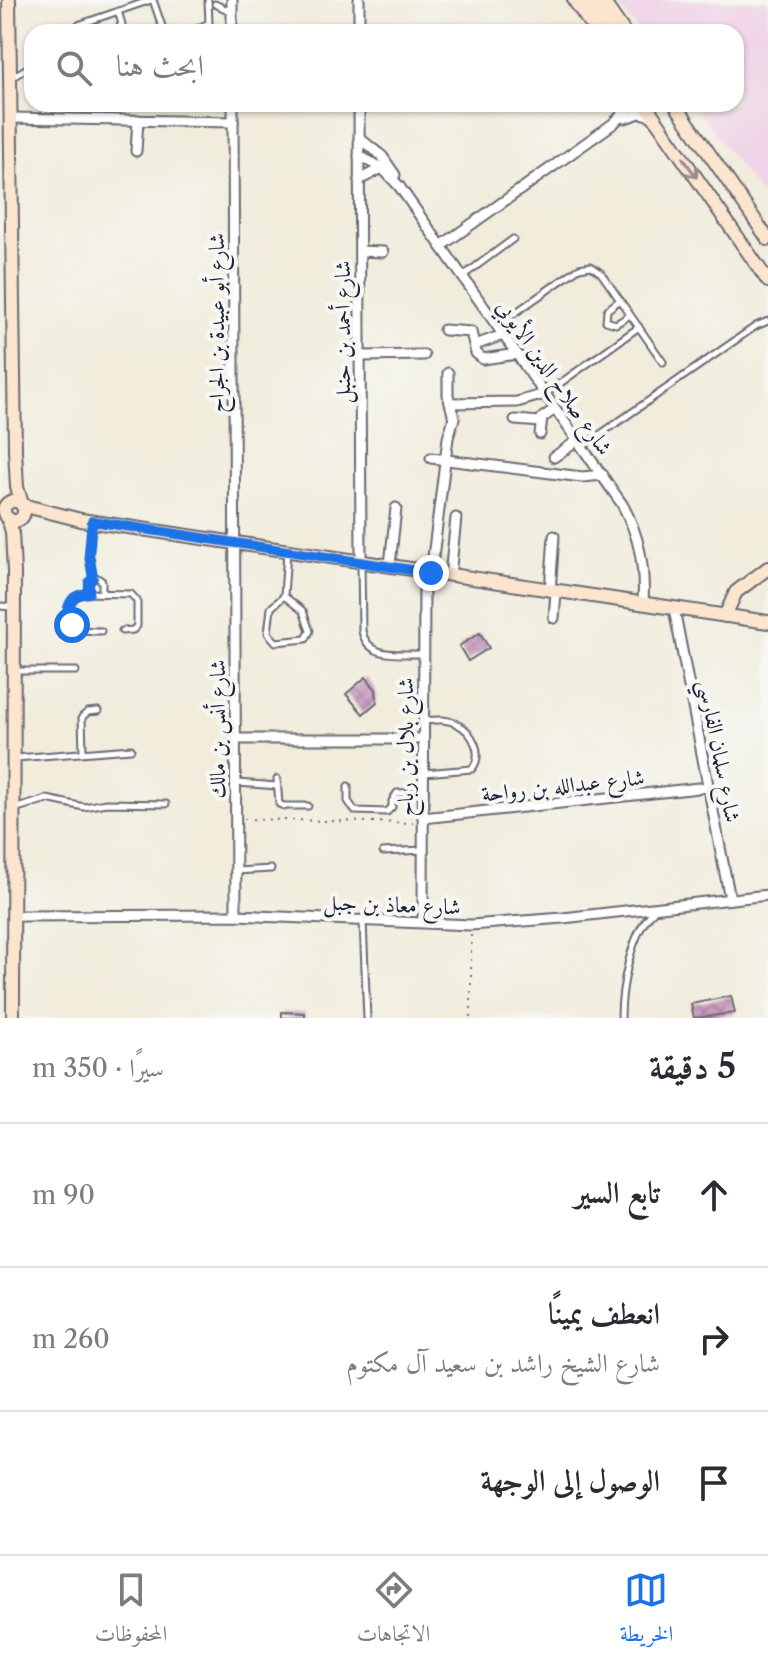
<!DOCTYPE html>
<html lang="ar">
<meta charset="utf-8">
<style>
:root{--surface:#fff;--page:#f2f2f3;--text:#2b2b33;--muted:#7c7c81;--line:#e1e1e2;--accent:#1a73e8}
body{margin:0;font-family:"Libre Caslon Text",Amiri,serif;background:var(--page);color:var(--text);direction:rtl}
.stop{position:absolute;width:24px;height:24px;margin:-18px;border:6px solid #1a73e8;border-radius:50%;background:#fff}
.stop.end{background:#1a73e8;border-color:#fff;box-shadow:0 2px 8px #0008}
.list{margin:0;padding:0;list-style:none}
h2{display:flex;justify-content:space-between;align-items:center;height:104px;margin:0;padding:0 32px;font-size:34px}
h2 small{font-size:26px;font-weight:400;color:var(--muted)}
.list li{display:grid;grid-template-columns:52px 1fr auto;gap:24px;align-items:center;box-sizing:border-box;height:144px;padding:0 32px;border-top:2px solid var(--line)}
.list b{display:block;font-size:30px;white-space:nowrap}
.list p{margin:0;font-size:26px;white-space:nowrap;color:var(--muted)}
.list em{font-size:26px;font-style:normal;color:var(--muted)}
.icon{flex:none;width:44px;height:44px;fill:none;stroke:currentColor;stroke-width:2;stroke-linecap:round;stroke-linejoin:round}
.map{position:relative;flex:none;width:768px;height:1018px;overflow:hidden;direction:ltr}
.search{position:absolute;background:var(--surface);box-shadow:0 2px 6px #0004;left:24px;right:24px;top:24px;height:88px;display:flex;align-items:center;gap:20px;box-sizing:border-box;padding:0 28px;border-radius:24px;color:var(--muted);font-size:30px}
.sheet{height:536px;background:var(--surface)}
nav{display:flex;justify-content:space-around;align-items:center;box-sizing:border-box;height:112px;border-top:2px solid var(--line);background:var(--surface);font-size:22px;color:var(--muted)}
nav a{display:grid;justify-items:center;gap:4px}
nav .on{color:var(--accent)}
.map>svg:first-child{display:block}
</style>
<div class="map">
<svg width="768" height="1018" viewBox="0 0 768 1018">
<defs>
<pattern id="building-cross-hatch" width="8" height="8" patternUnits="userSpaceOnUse" patternTransform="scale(2)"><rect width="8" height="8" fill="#c492ba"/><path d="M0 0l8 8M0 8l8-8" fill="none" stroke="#9f7798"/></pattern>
</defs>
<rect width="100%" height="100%" fill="#f6f6f2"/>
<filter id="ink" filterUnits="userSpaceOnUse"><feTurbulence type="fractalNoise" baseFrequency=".0125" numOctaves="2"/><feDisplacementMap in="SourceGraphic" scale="16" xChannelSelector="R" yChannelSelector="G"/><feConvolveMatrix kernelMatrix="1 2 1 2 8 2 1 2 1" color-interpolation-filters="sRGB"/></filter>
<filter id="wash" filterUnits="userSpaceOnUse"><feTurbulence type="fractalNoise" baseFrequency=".006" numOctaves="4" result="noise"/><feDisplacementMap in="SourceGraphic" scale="32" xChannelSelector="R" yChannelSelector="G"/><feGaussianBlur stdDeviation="1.8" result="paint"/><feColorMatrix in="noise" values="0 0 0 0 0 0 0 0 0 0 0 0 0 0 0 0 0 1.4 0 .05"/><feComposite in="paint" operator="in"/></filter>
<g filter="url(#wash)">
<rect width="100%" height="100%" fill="#f1ecdb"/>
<!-- built -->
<polygon fill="#efd0e5" points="615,0 768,0 768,205 693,104 736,104 736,32 639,32"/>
<g id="blocks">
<!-- building -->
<g fill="url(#building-cross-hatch)">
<polygon points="480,633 489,648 468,661 459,646"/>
<polygon points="366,677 376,690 377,702 363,714 346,694"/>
<polygon points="731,996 735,1013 694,1018 691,1004"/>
<polygon points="282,1012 305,1013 305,1018 282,1018"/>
</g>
</g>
</g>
<g filter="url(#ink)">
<use href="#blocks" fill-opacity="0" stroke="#6a6973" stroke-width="2"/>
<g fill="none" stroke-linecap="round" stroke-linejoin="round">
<defs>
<g id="lane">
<polyline points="153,0 164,32"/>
<polyline points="215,4 232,12"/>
<polyline points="72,32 78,25 151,0"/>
<polyline points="114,32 122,24 118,11"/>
<polyline points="189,32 209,23 208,0"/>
<polyline points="11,78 32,65"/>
<polyline points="463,276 513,239"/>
<polyline points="620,300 607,310 606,321 616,324 630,315"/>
<polyline points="498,325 579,268 591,266 601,273 663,362"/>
<polyline points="545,394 639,327"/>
<polyline points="582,447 756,326 768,321"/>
<polyline points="92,523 89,554 93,578"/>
<path d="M361,562l1,69c6,29 38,22 60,23"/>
<polyline points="89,593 89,582 96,577 102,581 102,593"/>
<polyline points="284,596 303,611 310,631 306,639 276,642 268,633 271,608 284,596 287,551"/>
<polyline points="0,606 13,607"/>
<path d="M101,631c-16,0 -30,0 -34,-18l7,-16 12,-4 45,1 6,7v25l-4,4 -11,1"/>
<polyline points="15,671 76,671"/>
<path d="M423,721c11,-1 23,-3 34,3 16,8 27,30 15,45l-48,4"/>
<polyline points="83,751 82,717 88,712 98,711"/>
<polyline points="16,758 131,749"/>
<polyline points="277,779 279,804 284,806 308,806"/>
<polyline points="237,783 277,786"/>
<polyline points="348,786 348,801 355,811 387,812 392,807 392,801 397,793 423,792"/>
<polyline points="14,809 47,799 84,807 106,803 166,804"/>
<polyline points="383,852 423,850"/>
<polyline points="236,871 271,869"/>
<polyline points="363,921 367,1018"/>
<path d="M621,1018c0,-30 10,-87 33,-107"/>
</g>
<g id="street">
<polyline points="232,0 232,32"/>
<polyline points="359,0 359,32"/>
<polyline points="233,104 236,915"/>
<polyline points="359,104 361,561"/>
<polyline points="11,118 233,122"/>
<polyline points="625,118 640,113 655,117"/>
<polyline points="359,138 382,156 395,175"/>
<polyline points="136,151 138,120"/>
<path d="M359,156l23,12 17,18 223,318c18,32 23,64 21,100"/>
<polyline points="359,180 382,168"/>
<polyline points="441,246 614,123 632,104"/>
<polyline points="360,251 383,252"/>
<polyline points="444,330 471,332 476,353 483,359 517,354"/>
<polyline points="475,345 503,335"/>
<polyline points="360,356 424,355"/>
<polyline points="450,403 517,402 545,394"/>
<polyline points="515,420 541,422"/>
<polyline points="540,434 542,418 555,409"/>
<polyline points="554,457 577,441"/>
<polyline points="431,458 582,477 603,475"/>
<polyline points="390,565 396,508"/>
<polyline points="431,573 448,438 454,418 448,395 448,373"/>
<polyline points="450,576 456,518"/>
<polyline points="550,591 554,536"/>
<polyline points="674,609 730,899"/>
<polyline points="554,618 556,592"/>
<polyline points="235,739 423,739"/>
<polyline points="423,818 708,787"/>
<polyline points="14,916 236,915 471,925 563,918 768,895"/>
<polyline points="423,922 424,572"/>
</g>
<g id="secondary">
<polyline points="9,0 15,450 17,487 22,504"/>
<polyline points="574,0 596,32"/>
<polyline points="588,0 610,32"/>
<polyline points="602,0 624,32"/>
<polyline points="645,104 768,281"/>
<polyline points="675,104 768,239"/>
<circle cx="14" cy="511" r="10"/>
<polyline points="22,505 81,520 768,622"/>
<polyline points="8,518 12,532 14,572 13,1018"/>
<polyline points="725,616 736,592 768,568"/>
</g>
</defs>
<!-- lane casing -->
<use href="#lane" stroke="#6a6973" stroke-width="9"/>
<!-- street casing -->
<use href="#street" stroke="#6a6973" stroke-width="13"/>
<!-- secondary casing -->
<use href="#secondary" stroke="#6a6973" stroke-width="16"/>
<!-- path -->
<g stroke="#6a6973" stroke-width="2" stroke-dasharray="2 6" stroke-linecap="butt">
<polyline points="244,819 413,823"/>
<polyline points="471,935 471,1018"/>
</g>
<!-- lane -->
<use href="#lane" stroke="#fff" stroke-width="5"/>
<!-- street -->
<use href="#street" stroke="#fff" stroke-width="9"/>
<!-- secondary -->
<use href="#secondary" stroke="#fbe5cf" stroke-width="12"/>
</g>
<!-- one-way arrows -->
<defs><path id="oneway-shaft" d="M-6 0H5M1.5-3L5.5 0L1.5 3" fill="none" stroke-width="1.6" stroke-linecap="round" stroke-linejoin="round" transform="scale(2)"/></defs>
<use stroke="#998d8c" href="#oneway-shaft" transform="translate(690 168) rotate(55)"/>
</g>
<g fill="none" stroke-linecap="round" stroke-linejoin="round" filter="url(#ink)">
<!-- route -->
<path stroke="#1a73e8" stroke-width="10" d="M72,625c-10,-16 -2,-31 17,-32v-11l4,-4 -4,-24 3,-33 339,52"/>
</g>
<g text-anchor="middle" stroke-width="8" stroke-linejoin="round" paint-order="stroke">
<!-- street labels -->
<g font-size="22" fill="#22223b" stroke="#f6f6f2">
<text transform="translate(216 323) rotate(-90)" y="8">شارع أبو عبيدة بن الجراح</text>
<text transform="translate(342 332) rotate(-90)" y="8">شارع أحمد بن حنبل</text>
<text transform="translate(555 377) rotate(55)" y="8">شارع صلاح الدين الأيوبي</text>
<text transform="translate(217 729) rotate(-90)" y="8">شارع أنس بن مالك</text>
<text transform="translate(405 747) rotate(-90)" y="8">شارع بلال بن رباح</text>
<text transform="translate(720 751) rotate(79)" y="8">شارع سلمان الفارسي</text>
<text transform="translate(563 785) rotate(-6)" y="8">شارع عبدالله بن رواحة</text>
<text transform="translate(392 904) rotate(2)" y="8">شارع معاذ بن جبل</text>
</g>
</g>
</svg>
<div class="stop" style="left:72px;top:625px"></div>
<div class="stop end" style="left:431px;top:573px"></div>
<div class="search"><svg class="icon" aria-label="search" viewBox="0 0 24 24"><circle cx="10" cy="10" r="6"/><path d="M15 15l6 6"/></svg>ابحث هنا</div>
</div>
<section class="sheet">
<h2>5 دقيقة<small>سيرًا · 350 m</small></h2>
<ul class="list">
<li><svg class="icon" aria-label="ahead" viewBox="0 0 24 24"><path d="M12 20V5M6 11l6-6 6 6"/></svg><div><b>تابع السير</b></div><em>90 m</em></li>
<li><svg class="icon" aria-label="right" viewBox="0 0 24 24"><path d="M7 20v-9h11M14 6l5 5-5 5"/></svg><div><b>انعطف يمينًا</b><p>شارع الشيخ راشد بن سعيد آل مكتوم</p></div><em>260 m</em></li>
<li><svg class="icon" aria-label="arrive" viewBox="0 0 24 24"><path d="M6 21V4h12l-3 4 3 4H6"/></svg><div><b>الوصول إلى الوجهة</b></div></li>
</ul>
</section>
<nav>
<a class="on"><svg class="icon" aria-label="map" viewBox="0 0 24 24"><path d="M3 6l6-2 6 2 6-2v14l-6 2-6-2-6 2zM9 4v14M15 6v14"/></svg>الخريطة</a>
<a><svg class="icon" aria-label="directions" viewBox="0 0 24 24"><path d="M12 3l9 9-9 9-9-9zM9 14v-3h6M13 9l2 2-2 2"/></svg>الاتجاهات</a>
<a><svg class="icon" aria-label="saved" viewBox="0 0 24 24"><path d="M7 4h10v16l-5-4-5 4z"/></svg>المحفوظات</a>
</nav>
